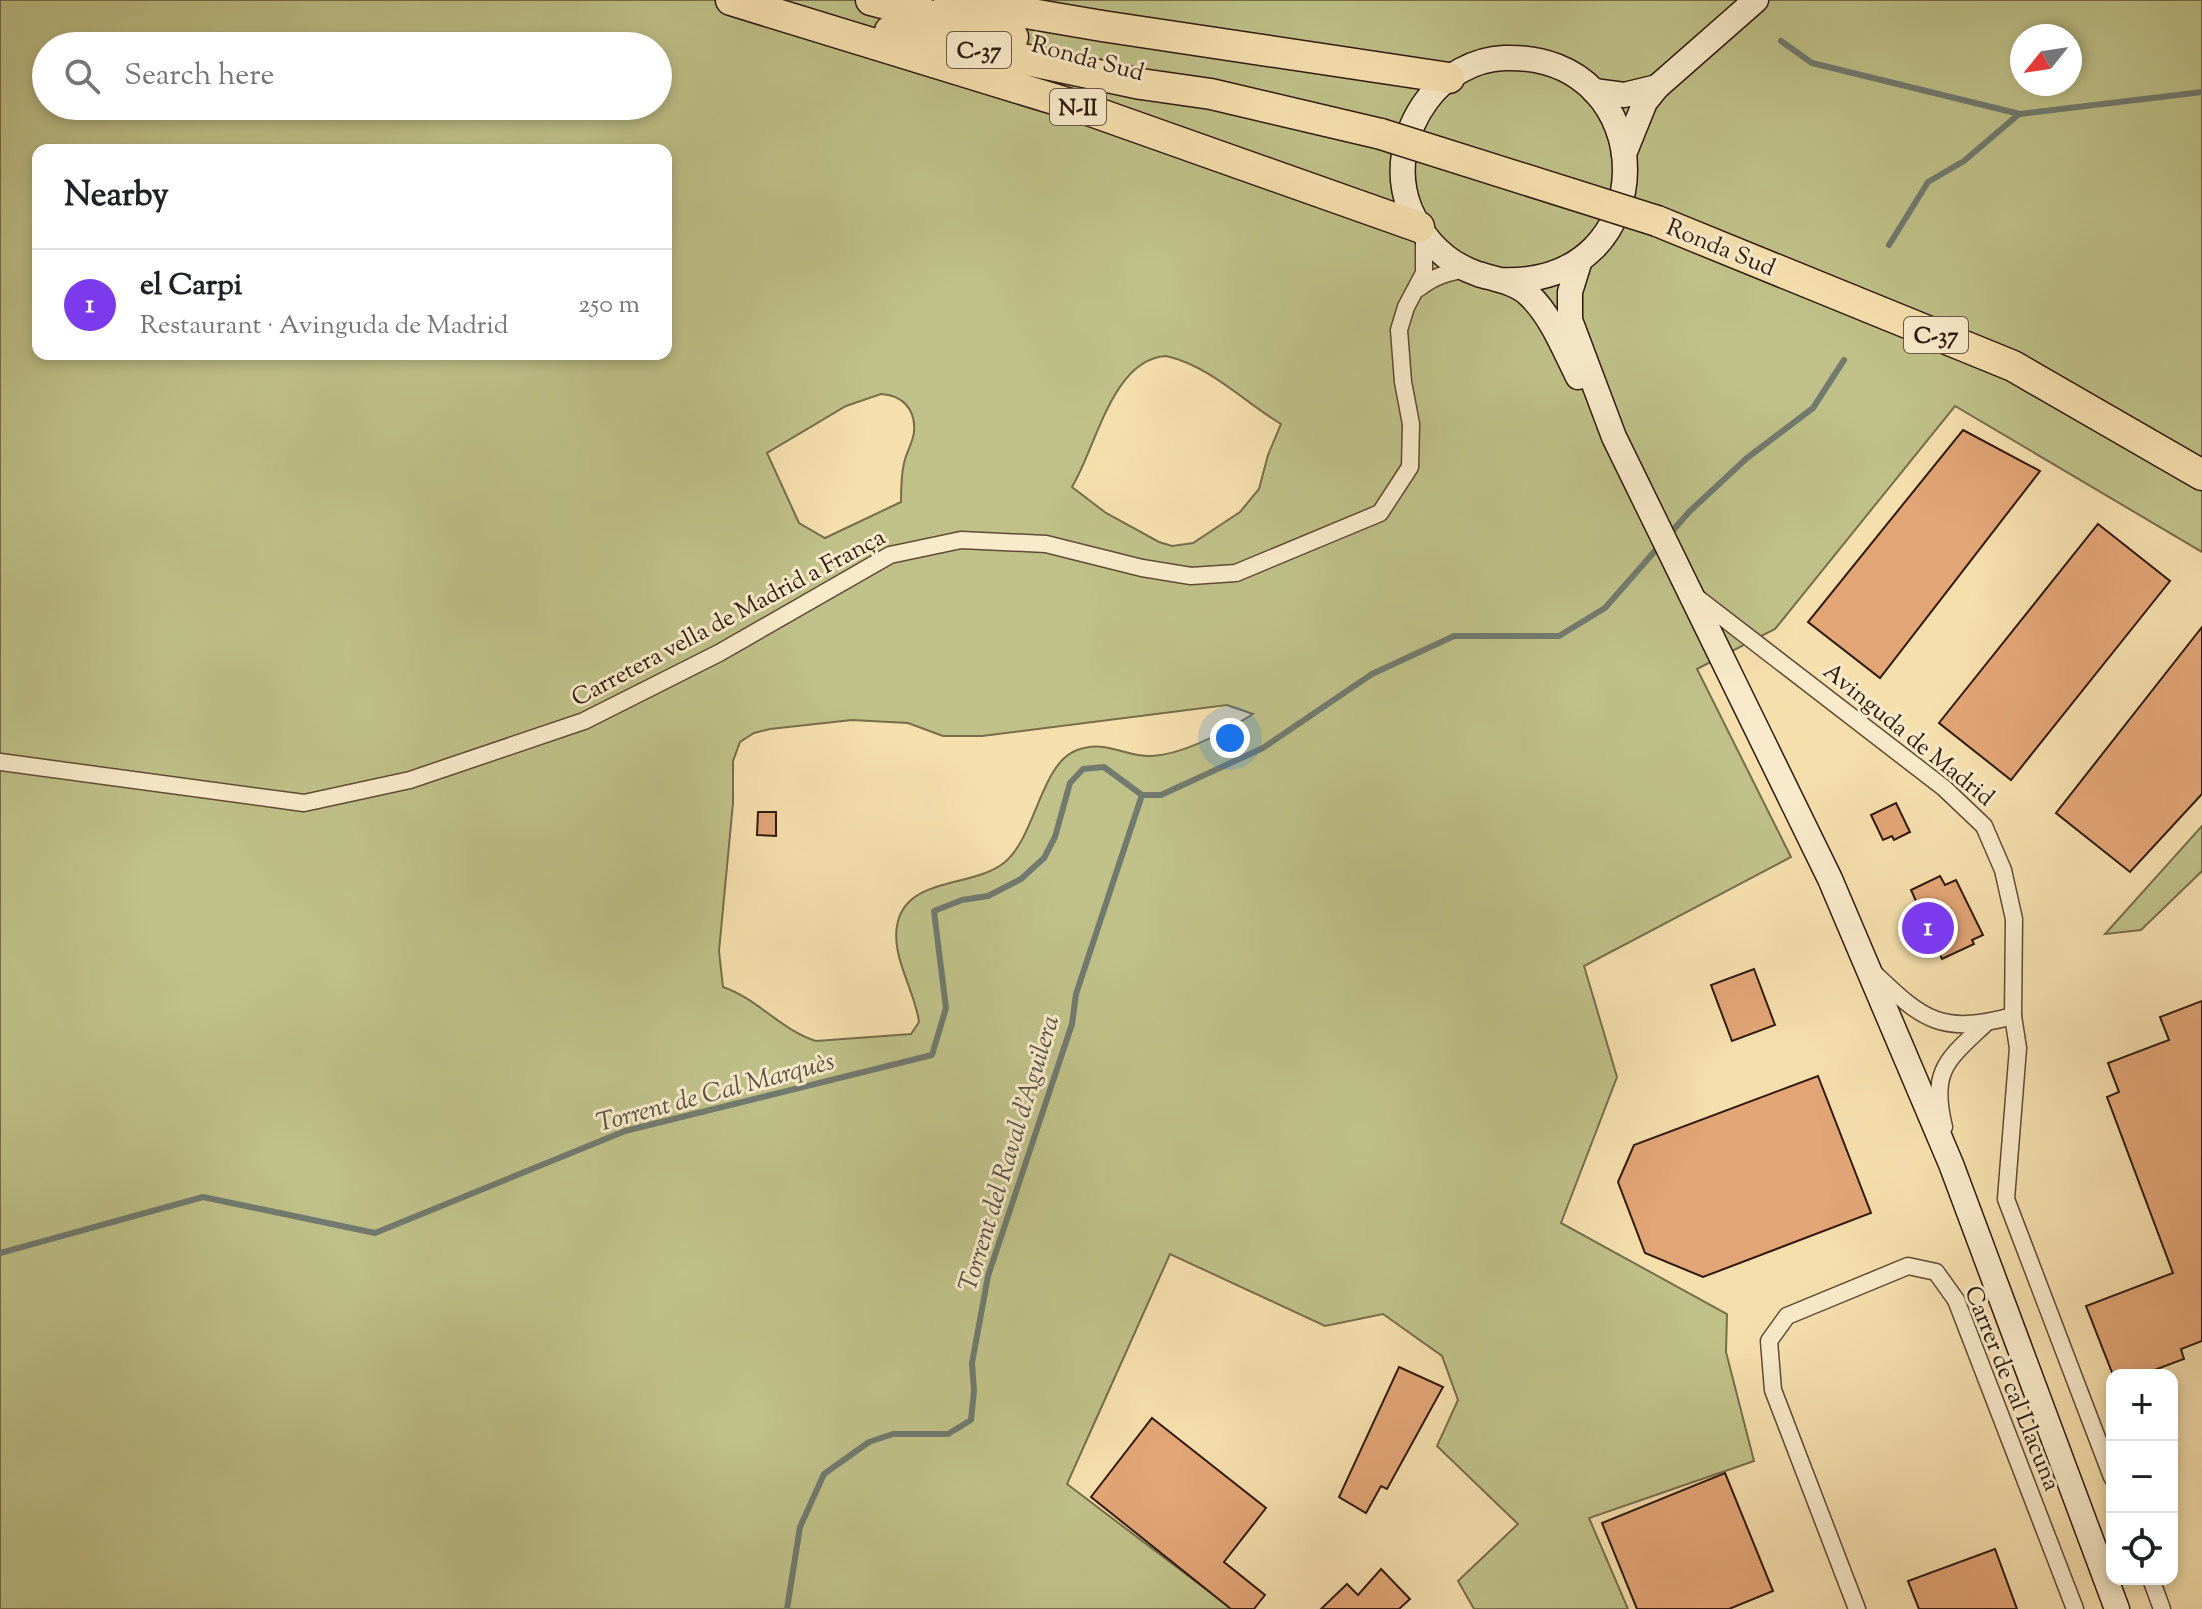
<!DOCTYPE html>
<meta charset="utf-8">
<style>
:root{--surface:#fff;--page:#f2f2f2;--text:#202124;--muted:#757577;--line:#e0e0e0;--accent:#7c3aed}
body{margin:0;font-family:"Sorts Mill Goudy",serif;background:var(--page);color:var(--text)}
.controls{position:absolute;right:24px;bottom:24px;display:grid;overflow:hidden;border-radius:16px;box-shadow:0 4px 12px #0003}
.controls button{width:72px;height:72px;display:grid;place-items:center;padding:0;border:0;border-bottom:2px solid var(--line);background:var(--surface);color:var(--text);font:40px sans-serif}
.compass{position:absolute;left:2010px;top:24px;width:72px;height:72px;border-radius:50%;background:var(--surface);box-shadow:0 4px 12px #0003;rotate:240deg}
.you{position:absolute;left:1230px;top:738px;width:28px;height:28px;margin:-20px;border:6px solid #fff;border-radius:50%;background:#1a73e8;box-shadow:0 0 0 12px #1a73e833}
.badge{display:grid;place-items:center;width:52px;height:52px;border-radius:50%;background:var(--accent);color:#fff;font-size:26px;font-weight:700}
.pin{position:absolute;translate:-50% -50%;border:4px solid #fff;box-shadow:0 2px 8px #0006}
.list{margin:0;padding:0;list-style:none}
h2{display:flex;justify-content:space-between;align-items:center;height:104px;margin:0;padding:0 32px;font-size:34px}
h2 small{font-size:26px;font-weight:400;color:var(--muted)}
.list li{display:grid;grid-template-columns:52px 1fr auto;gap:24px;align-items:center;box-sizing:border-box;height:112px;padding:0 32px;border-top:2px solid var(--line)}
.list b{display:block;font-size:30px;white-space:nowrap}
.list p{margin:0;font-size:26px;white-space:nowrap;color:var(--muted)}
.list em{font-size:26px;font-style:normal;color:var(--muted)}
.icon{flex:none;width:44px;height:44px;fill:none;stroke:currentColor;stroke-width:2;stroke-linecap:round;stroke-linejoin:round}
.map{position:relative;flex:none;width:2202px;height:1609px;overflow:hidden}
.search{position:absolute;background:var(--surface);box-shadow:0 4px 12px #0003;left:32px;top:32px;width:640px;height:88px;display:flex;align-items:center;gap:20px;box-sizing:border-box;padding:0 28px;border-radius:44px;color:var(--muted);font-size:30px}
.panel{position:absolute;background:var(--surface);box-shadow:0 4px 12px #0003;left:32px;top:144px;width:640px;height:216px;border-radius:16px}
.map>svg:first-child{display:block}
</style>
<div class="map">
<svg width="2202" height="1609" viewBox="0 0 2202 1609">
<rect width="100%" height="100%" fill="#f5dfad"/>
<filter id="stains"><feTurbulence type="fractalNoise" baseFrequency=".0025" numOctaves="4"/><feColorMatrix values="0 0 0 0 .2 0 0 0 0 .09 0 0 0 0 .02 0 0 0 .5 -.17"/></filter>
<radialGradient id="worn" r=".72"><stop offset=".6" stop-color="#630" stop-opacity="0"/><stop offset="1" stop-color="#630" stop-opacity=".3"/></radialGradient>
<!-- green -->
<g fill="#bfc188" stroke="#776d4a" stroke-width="2" fill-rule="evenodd">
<path d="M0,0h2202v552l-247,-146 -180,223 -78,40 94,188 -207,109 33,111 -56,146 166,91 -1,38 28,109 -165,57 39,91h-154l-16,-28 60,-57 -81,-78 21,-46 -16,-44 -59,-42 -58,12 -155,-72 -103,230 165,125h-1232zM2022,36h48v48h-48zM46,46h612v60h-612zM38,150h628v204h-628zM1166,356c44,10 77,45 115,68l-13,31 -9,34 -19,23 -47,31 -21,3 -13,-4 -53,-29 -34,-26c24,-39 40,-128 94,-131zM881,394c21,1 35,15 33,38 -1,10 -8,21 -10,31 -3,13 -3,25 -3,39l-76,36 -26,-15 -32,-70 79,-47zM1227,705l26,9c-27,17 -67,40 -101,42 -25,2 -47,-18 -77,-5 -34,14 -40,86 -70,111 -31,26 -95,14 -107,59 -9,33 17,69 21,101l-8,12 -95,7c-35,-11 -58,-42 -93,-54l-4,-36 14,-148v-42l7,-19 14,-9 16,-4 82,-9 56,3 35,13h39z"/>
<polygon points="2202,826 2202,871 2141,930 2105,934"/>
</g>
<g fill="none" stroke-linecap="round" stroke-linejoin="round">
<!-- stream -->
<g stroke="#717a6f" stroke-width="6">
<polyline points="1781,41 1812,63 2020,114 2202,92"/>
<polyline points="1889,245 1928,182 1964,161 2019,114"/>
<polyline points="1668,536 1689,512 1747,458 1813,408 1844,360"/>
<polyline points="1142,795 1161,795 1263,748 1372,674 1454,636 1559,636 1605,608 1661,544"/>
<polyline points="0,1253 203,1197 375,1233 625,1131 932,1055 946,1008 934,911 962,900 988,896 1021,879 1044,858 1055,837 1070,783 1083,769 1104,767 1142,795"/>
<polyline points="787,1609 800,1527 824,1474 869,1442 893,1434 948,1434 971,1420 974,1391 972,1363 988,1276 1072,1024 1076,994 1142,795"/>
</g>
</g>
<!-- building -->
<g fill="#e2a576" stroke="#2f190d" stroke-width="2">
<polygon points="1963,430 2040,471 1880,678 1808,622"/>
<polygon points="2098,524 2170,581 2011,780 1939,723"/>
<polygon points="2202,627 2202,794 2130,872 2056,813"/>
<polygon points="1896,803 1910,832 1894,840 1892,836 1883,840 1871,815"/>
<polygon points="758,812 776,812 776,836 757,835"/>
<polygon points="1940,876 1945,885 1956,880 1983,935 1972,940 1974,944 1942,959 1911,890"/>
<polygon points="1754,969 1775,1025 1732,1041 1711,985"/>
<polygon points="2202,1001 2202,1341 2181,1349 2184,1359 2141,1375 2113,1375 2086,1306 2173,1273 2107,1097 2119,1092 2108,1063 2169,1040 2160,1017"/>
<polygon points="1818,1076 1871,1213 1703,1277 1645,1253 1618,1182 1634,1145"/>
<polygon points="1399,1367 1443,1387 1387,1489 1381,1486 1366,1513 1339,1497"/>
<polygon points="1152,1418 1266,1508 1224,1562 1265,1595 1254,1609 1231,1609 1091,1497"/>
<polygon points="1725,1473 1773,1591 1729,1609 1637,1609 1602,1523"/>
<polygon points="1995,1549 2017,1609 1919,1609 1908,1581"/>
<polygon points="1381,1569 1410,1599 1399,1609 1321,1609 1347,1584 1358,1595"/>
</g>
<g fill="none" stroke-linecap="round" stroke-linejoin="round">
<defs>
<g id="street">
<path d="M1419,288c16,-12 29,-16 48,-19"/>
<polyline points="1695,596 1944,788 1984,826 2003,870 2014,919 2013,1016 2018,1048 2006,1199 2112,1477"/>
<polyline points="0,762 304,803 410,780 584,721 719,653 890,555 961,540 1046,544 1142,568 1191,576 1236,573 1380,513 1410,467 1411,424 1403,382 1399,330 1406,307 1424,273 1424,234"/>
<path d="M1873,972c51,49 68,63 140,44"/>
<path d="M1944,1127c-14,-57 3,-67 42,-104"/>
<polyline points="2151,1579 2162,1609"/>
<polyline points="1857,1609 1773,1390 1769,1341 1787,1316 1908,1266 1936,1272 1956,1300 2075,1609"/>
</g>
<g id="secondary">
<polyline points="1594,91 1624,95 1657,87"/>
<polyline points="1624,154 1645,102 1657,87 1756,0"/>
<polyline points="1580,260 1570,292 1570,320 1614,437 1830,879 1951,1164 2117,1609"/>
<path d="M1500,280c168,8 164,-228 4,-222 -29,1 -60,18 -77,42 -23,31 -32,72 -17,109 13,30 36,54 68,65 16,5 37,8 50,20 23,21 36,55 50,83"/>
</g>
<g id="highway">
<polyline points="731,0 1080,107 1419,227"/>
<polyline points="871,0 1013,37"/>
<polyline points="949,0 1102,26 1449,78"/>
<polyline points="890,31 1141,84 1211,94 1381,134"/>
<polyline points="1657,221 2013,366 2202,475"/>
</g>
</defs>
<!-- street casing -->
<use href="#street" stroke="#604a35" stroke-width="19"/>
<!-- secondary casing -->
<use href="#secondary" stroke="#2f190d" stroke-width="27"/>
<!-- highway casing -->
<use href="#highway" stroke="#2f190d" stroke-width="33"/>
<!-- street -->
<use href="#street" stroke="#f8eaca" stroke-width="16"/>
<!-- secondary -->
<use href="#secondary" stroke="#f8eaca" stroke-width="24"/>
<!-- highway -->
<use href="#highway" stroke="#f5dfad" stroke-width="30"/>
<defs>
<polyline id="highway-bridge" points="1381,134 1657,221"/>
</defs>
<!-- highway-bridge casing -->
<use href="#highway-bridge" stroke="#2f190d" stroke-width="33" stroke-linecap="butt"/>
<!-- highway-bridge -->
<use href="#highway-bridge" stroke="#f5dfad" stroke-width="30"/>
</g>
<g text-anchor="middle" stroke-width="6" stroke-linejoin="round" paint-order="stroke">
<!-- shield labels -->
<g fill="#f8eaca" stroke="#6b5846" stroke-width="2">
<rect x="947" y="32" width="64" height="36" rx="6"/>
<rect x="1050" y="89" width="56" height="36" rx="6"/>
<rect x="1904" y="317" width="64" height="36" rx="6"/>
</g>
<g font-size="22" font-weight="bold" fill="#2f190d">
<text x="979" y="58">C-37</text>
<text x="1078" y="115">N-II</text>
<text x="1936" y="343">C-37</text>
</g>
<!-- street labels -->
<g font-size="24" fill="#2f190d" stroke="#f8eaca">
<text transform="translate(1088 58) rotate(15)" y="8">Ronda Sud</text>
<text transform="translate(1721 247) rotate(22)" y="8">Ronda Sud</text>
<text transform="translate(728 617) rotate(-28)" y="8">Carretera vella de Madrid a França</text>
<text transform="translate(1909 734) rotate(39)" y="8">Avinguda de Madrid</text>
<text transform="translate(2013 1388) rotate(68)" y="8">Carrer de cal Llacuna</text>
</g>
<!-- water labels -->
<g font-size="26" font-style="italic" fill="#565246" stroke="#f8eaca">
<text transform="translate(715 1091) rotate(-15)" y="9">Torrent de Cal Marquès</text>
<text transform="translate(1008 1153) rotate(-73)" y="9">Torrent del Raval d'Aguilera</text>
</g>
</g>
<rect width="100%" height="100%" filter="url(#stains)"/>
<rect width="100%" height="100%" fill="url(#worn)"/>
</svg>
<div class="controls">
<button>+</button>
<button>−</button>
<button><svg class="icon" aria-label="locate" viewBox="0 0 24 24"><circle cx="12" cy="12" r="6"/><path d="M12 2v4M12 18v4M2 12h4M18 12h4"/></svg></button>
</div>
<svg class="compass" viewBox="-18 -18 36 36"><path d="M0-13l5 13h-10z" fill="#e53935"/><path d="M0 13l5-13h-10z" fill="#757577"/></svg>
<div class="you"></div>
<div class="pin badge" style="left:1928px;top:928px">1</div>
<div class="search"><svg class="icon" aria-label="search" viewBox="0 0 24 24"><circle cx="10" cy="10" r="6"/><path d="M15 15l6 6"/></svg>Search here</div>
<section class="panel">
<h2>Nearby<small></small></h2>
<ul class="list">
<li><span class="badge">1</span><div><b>el Carpi</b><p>Restaurant · Avinguda de Madrid</p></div><em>250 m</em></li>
</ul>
</section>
</div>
